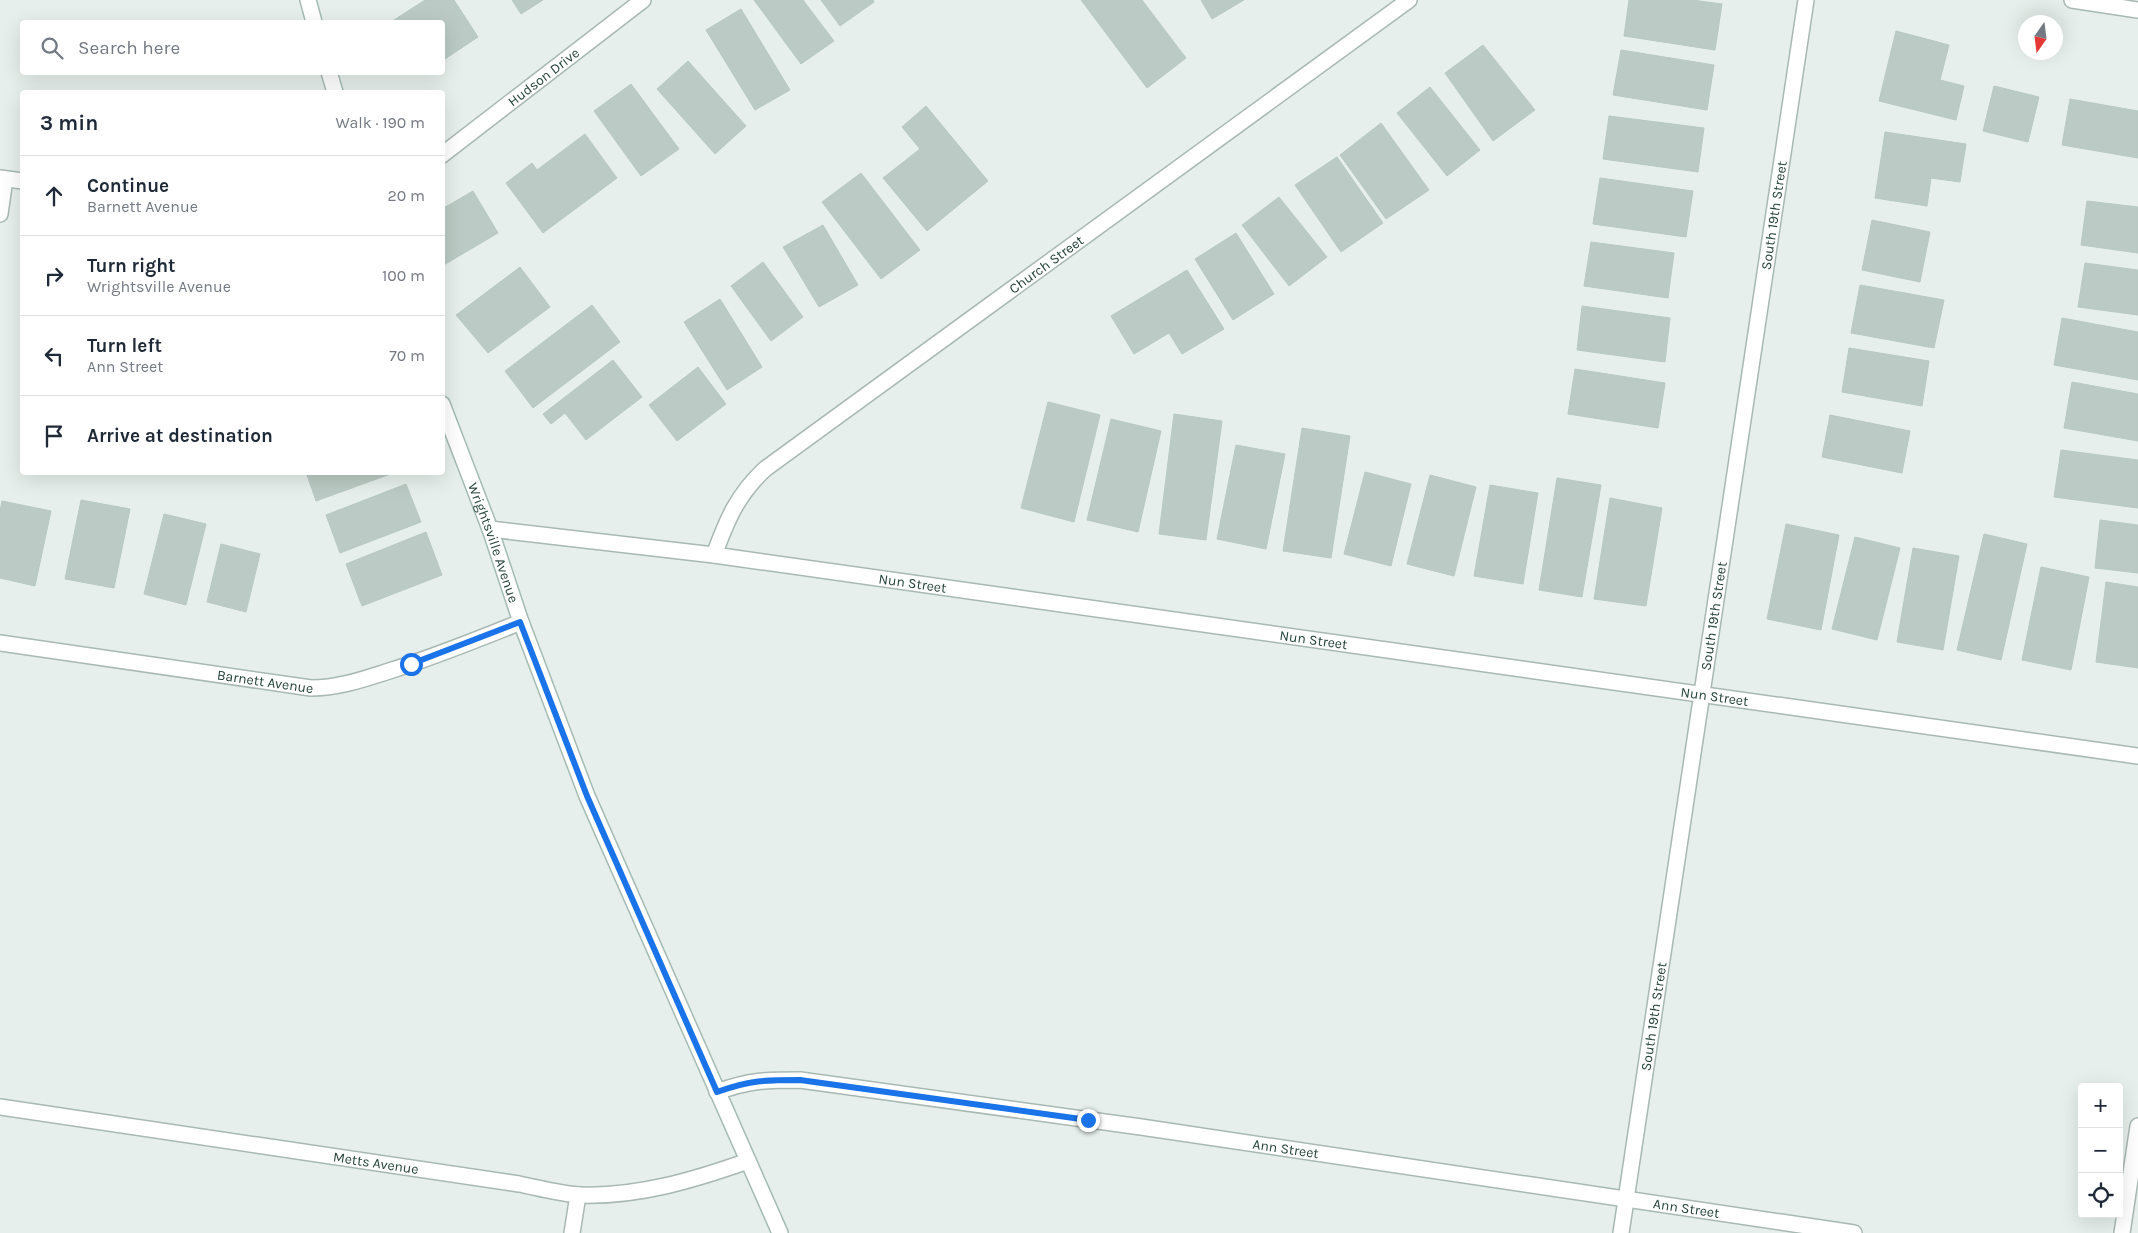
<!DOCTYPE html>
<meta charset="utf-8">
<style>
:root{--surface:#fff;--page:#f6f6f7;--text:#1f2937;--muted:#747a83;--line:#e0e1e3}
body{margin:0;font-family:Karla,sans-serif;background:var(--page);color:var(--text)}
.controls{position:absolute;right:15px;bottom:15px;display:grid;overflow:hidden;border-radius:5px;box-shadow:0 5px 20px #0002}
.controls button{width:45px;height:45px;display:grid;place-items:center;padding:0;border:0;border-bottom:1px solid var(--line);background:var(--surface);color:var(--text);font:25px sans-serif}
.compass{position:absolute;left:2018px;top:15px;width:45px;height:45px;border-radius:50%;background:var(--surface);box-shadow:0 5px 20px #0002;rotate:194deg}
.stop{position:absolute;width:15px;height:15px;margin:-11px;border:4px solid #1a73e8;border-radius:50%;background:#fff}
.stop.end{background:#1a73e8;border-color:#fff;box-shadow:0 1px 5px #0008}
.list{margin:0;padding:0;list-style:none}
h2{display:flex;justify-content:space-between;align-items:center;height:65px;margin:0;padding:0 20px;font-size:21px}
h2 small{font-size:16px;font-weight:400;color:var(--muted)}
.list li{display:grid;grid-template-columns:32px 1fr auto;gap:15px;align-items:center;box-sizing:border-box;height:80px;padding:0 20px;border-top:1px solid var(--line)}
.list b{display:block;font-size:19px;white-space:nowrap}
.list p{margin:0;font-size:16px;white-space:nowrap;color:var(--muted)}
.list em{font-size:16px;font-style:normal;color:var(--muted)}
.icon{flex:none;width:28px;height:28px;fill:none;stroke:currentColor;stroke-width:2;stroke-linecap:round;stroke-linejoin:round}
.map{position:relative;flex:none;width:2138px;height:1233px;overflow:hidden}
.search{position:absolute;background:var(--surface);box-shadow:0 5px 20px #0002;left:20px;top:20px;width:425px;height:55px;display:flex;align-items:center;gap:12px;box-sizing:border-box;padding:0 18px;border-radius:5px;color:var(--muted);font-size:19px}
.panel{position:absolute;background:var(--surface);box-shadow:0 5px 20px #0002;left:20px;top:90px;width:425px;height:385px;border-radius:5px}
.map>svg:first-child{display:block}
</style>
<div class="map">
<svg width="2138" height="1233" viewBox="0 0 2138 1233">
<rect width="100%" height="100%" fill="#e6efeb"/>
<!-- building -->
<g fill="#bbcac4" stroke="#b8c9c2">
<polygon points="425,0 454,0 478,37 442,61 442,22 391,22"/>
<polygon points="512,0 543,0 521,14"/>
<polygon points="754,0 803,0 834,41 801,64"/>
<polygon points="821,0 873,0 874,2 840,26"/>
<polygon points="1081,0 1142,0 1186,58 1147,88"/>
<polygon points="1201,0 1244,0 1212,19"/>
<polygon points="1629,0 1692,0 1722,4 1715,50 1624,36"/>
<polygon points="741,9 790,90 755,110 706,30"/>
<polygon points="1896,31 1949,45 1940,80 1964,86 1956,120 1879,101"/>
<polygon points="1483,45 1535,110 1493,141 1445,73"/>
<polygon points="1621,50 1714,65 1707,110 1613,95"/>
<polygon points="688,61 746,126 715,154 657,89"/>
<polygon points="631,84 679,149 641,176 594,111"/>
<polygon points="1994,86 2039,97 2028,142 1983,131"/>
<polygon points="1430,87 1480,150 1447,176 1397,113"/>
<polygon points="2070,99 2138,111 2138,158 2062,145"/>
<polygon points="926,106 988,181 927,231 883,178 920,149 902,127"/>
<polygon points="1609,116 1704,128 1698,172 1603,159"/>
<polygon points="1381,123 1429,190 1386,219 1340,155"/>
<polygon points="1885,132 1966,144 1960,182 1931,178 1927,206 1875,198"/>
<polygon points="585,134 617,178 543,233 506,183 532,163 537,170"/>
<polygon points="1337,157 1383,223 1341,252 1295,185"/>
<polygon points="861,173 920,250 881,279 822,202"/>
<polygon points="1600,178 1693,191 1686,237 1593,224"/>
<polygon points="473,191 498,233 442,266 442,209"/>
<polygon points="1279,197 1327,257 1289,286 1242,225"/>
<polygon points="2087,201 2138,207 2138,253 2081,245"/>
<polygon points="1872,220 1930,232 1920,282 1862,270"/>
<polygon points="823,225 858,285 819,307 783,247"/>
<polygon points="1236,233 1274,294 1233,320 1195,259"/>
<polygon points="1591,242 1674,253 1668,298 1584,286"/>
<polygon points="763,262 803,317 771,341 731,286"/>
<polygon points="2085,263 2138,270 2138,315 2078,307"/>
<polygon points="520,267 550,307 488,353 456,315"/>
<polygon points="1187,270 1224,329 1182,354 1169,333 1134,354 1111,316"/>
<polygon points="1860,285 1944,300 1934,348 1851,333"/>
<polygon points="720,299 762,367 727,390 684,322"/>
<polygon points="592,305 620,342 533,408 505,371"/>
<polygon points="1582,306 1670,318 1665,362 1577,350"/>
<polygon points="2062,318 2138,332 2138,380 2054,365"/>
<polygon points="1849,348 1929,361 1922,406 1842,392"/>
<polygon points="613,360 642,397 586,440 565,413 551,424 543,414"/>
<polygon points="698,367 726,404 677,441 649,405"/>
<polygon points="1575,369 1665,383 1658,428 1568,414"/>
<polygon points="2072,382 2138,394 2138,441 2064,428"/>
<polygon points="1048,402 1100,415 1074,522 1021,508"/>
<polygon points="1174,414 1222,421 1206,540 1159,534"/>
<polygon points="1830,415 1910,431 1902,473 1822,457"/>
<polygon points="1111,419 1161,431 1138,532 1087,520"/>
<polygon points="1302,428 1350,436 1331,558 1283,551"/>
<polygon points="1236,445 1285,454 1266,549 1217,539"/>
<polygon points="2061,450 2138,460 2138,508 2054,497"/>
<polygon points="306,472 396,472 316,501"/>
<polygon points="1365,472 1411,484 1391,566 1344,554"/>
<polygon points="1430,475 1476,487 1454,576 1407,564"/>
<polygon points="1557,478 1601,485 1582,597 1539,590"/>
<polygon points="406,484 421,522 340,553 326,515"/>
<polygon points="1490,485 1538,493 1523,584 1474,576"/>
<polygon points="1610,498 1662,508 1646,606 1594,599"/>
<polygon points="81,500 130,509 114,588 65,579"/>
<polygon points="2,501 51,511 35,586 0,578 0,511"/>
<polygon points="164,514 206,524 186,605 144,594"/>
<polygon points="2100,520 2138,525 2138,573 2095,568"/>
<polygon points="1786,524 1839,535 1821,630 1767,619"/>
<polygon points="426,532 442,575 362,606 346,564"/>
<polygon points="1984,534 2027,544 2001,660 1957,650"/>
<polygon points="1855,537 1900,548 1877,640 1832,629"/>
<polygon points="221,544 260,554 246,612 207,602"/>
<polygon points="1913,548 1959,556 1943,650 1897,642"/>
<polygon points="2041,567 2089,577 2071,670 2022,660"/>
<polygon points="2106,582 2138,587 2138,668 2096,662"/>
</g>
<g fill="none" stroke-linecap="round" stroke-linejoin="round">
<defs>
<g id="street">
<polyline points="2072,0 2138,10"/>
<path id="s1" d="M442,155l201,-155"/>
<polyline points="0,178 22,181"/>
<polyline points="0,214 5,179"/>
<path id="s2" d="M490,529l224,26 1424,201"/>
<path id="s3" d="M714,555c13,-35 23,-60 51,-86l644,-469"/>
<path id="s4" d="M0,643l311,45c27,0 50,-8 75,-16 46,-14 90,-32 135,-50"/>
<path id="s5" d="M717,1092c33,-12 49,-12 83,-12l341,47 713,106"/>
<path id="s6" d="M0,1107l519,77c20,4 41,10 61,11 58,2 114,-15 168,-34"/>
<polyline points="572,1233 578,1195"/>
<path id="s7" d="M1621,1233l185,-1233"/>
<polyline points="2122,1233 2138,1126"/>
</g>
<g id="secondary">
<polyline points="308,0 314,22"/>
<polyline points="329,72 335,92"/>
<path id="s8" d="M442,404l48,125 31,93 66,174 193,437"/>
</g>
</defs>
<!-- street casing -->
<use href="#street" stroke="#a8b8b2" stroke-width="18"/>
<!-- secondary casing -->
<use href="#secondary" stroke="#a4bbb3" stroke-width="18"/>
<!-- street -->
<use href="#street" stroke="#fff" stroke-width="15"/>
<!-- secondary -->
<use href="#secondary" stroke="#fff" stroke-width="15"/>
</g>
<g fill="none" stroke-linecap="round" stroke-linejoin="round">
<!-- route -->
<path stroke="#1a73e8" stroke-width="6" d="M411,664l109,-42 67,174 130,296c33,-12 49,-12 83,-12l288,40"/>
</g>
<g text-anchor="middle" stroke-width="4" stroke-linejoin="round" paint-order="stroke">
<!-- street labels -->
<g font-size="14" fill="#24423a" stroke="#f7fbf9">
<text dy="5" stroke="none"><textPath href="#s1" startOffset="128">Hudson Drive</textPath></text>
<text dy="5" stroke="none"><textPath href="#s7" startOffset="1029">South 19th Street</textPath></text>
<text dy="5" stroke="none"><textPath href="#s3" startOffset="449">Church Street</textPath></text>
<text dy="5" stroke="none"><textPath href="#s8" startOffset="148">Wrightsville Avenue</textPath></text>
<text dy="5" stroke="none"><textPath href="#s2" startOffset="426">Nun Street</textPath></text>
<text dy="5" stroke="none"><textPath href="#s7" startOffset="624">South 19th Street</textPath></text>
<text dy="5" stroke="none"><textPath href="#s2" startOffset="831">Nun Street</textPath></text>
<text dy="5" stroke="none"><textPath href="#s4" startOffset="268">Barnett Avenue</textPath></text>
<text dy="5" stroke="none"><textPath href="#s2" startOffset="1236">Nun Street</textPath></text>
<text dy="5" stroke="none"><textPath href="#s7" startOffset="219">South 19th Street</textPath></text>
<text dy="5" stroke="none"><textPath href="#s5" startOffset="575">Ann Street</textPath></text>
<text dy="5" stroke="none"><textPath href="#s6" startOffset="380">Metts Avenue</textPath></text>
<text dy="5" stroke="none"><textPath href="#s5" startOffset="980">Ann Street</textPath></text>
</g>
</g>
</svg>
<div class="controls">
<button>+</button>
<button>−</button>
<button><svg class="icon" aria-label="locate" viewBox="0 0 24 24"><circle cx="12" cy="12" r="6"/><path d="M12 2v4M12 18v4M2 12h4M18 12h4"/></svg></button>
</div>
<svg class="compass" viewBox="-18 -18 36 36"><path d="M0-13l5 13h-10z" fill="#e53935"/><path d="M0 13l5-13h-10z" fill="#747a83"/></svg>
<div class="stop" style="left:411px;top:664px"></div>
<div class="stop end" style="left:1088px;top:1120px"></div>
<div class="search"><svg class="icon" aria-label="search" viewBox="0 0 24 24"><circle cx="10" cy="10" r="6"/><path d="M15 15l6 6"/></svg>Search here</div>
<section class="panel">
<h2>3 min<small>Walk · 190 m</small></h2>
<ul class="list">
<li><svg class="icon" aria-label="ahead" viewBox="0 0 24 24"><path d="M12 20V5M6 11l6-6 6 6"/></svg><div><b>Continue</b><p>Barnett Avenue</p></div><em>20 m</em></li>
<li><svg class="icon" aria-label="right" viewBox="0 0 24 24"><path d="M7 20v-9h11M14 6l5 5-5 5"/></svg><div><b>Turn right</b><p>Wrightsville Avenue</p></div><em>100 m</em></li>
<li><svg class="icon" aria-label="left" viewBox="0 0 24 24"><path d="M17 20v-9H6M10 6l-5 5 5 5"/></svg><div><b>Turn left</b><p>Ann Street</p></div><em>70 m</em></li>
<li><svg class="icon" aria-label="arrive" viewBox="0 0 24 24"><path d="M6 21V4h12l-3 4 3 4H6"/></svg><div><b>Arrive at destination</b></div></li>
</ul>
</section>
</div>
